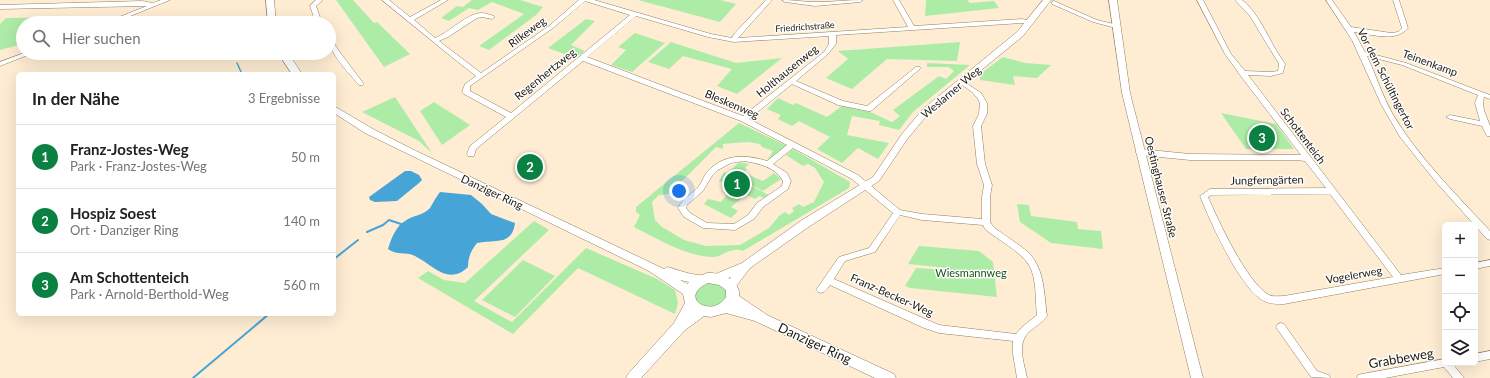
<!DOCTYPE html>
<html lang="de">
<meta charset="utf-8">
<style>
:root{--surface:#fff;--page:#f2f2f2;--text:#202124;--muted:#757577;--line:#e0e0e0;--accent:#0b8043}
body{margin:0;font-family:Lato,sans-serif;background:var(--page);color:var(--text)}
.controls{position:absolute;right:12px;bottom:12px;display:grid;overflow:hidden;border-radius:6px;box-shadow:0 4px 16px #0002}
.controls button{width:36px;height:36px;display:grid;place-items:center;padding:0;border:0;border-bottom:1px solid var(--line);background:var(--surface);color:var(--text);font:20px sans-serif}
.you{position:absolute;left:679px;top:191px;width:14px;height:14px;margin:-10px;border:3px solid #fff;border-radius:50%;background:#1a73e8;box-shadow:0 0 0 6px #1a73e833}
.badge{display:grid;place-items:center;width:26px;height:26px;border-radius:50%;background:var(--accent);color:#fff;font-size:13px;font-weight:700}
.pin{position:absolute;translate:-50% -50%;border:2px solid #fff;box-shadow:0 1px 4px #0006}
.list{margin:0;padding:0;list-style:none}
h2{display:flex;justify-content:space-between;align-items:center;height:52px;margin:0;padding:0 16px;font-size:17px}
h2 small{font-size:13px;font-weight:400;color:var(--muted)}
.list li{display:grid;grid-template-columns:26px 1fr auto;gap:12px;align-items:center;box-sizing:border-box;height:64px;padding:0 16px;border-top:1px solid var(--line)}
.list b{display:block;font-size:15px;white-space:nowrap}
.list p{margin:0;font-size:13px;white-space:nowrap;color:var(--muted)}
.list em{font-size:13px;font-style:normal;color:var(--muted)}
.icon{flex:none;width:22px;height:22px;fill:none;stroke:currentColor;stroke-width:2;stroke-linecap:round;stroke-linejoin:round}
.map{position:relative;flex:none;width:1490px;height:378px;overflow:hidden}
.search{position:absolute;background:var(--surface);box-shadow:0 4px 16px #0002;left:16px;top:16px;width:320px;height:44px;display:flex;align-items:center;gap:10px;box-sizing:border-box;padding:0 14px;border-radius:22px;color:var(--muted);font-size:15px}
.panel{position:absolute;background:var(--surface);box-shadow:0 4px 16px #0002;left:16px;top:72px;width:320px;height:244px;border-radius:6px}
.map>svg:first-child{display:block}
</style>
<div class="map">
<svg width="1490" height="378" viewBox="0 0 1490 378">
<rect width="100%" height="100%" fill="#feedd3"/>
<!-- green -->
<g fill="#adeca7">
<polygon points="336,0 353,0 374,23 377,22 410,54 384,67"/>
<polygon points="472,0 520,0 543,7 536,15 489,50 479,46 524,14 492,2 478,10 469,8 449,21 441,18 457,6 463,7"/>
<polygon points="638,0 720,0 736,4 720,22"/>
<polygon points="926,0 967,0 970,3 994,1 999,8 925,16"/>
<polygon points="86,17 72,23 23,23 23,44 0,50 0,24 6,18"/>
<polygon points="586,19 595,21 571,45 585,51 575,58 548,48"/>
<polygon points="635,33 665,43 632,72 611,65 626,50 618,47"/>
<polygon points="671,42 736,63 782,58 737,94 717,86 732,69 683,56 669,69 648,62"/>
<polygon points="960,42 957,61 887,59 852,89 826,78 848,59 838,51"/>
<polygon points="1003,57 1025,63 1051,65 1037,78 1013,76 1015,85 980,80 980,74"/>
<polygon points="927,63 970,65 913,112 899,130 879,125 880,121 852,116 847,135 889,143 878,159 858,148 842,163 817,149 830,137 799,121 792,126 778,119 781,115 767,109 778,98 793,105 796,103 827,117 842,106 870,112 892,122 900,116 893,110 939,76 946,79 954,71 949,67 927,67"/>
<polygon points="395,97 432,153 419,141 362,112"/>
<polygon points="434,102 470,125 442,145 420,111"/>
<polygon points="1221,113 1276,124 1294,149 1246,149"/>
<path d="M739,123l48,23 -15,13h-4l5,-8 -11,-4 -2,-3 -12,-2 -25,2v5l-7,-2 -47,47 -10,1 -7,7 3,18 7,7 22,13 22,6 34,-1 29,-17 11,-13 5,-3 4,3 5,-4 -2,-3 7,-4 4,3 11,-5 10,-20 -9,-14 -7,-4 -5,2 -17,-11 7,-6 57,33 -1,6 -106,63c-13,-5 -21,7 -32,6 -28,-2 -53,-18 -77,-30l6,-12 -4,-3v-5z"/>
<polygon points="739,162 749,164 745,168 747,169 744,173 763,181 774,173 781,179 763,191 728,173"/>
<polygon points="724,172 769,195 764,198 759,196 755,199 719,181"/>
<polygon points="731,190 744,196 731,207 738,211 731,218 704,204 708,199 721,202"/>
<polygon points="1017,204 1029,205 1031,216 1077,222 1078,229 1101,231 1103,249 1051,243 1020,222"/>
<polygon points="534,221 549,230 474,301 512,322 586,248 657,279 675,290 678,303 675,314 578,268 513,334 418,278 428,271 444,280 465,283"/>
<polygon points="919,246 979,251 993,262 997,297 910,288 905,286 916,268 947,270 947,268 908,264"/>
<polygon points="523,260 555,276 515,317 482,300"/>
<polygon points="716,282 728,291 727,300 713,309 697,305 693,292 699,284"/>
</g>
<!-- water -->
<g fill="#46a4d6">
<polygon points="405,171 411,171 419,175 422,180 419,183 397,201 375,202 370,200 369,197"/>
<path d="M440,192l31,3 11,9 9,10 24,9c-3,23 -20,16 -38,20 -6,8 -9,14 -9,24 -20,19 -35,-2 -53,-11 -10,-5 -18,0 -27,-7 3,-10 8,-23 17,-28 8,-6 18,-5 25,-13 3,-5 6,-11 10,-16z"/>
</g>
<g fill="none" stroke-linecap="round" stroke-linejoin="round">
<!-- stream-far1 -->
<polyline stroke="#46a4d6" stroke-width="1.5" points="237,63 242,74"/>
<!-- stream -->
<g stroke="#46a4d6" stroke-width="2">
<polyline points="367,232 383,225 389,220 401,224"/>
<polyline points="334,259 358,240"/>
<polyline points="193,378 269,314"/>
</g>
<defs>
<g id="minor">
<polygon points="161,0 170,0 113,23 104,23 147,6 0,9 0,5 142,1 153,3"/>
<polygon points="316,0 323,0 316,6 322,23 316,23 310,6"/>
<path d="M382,0h7l21,17 31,-17h7l-34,20 21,18c15,-6 32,-25 47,-25 4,0 8,2 12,3l1,1 -3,2 -10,-2 -5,1 -29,19 -9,4 42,32 68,-47 30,-26h15l117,34 21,4 2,-4 32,-34h6l-34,38 170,-11 -15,-27h6l15,26 108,-7 9,2v2h-9l-186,12v9l-8,10 -32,27 47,20 24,5 49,-39h4l1,1 -50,43h-3l-30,-6 -46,-21 -43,35 109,56 42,35 22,4 60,5v-22l2,-12 -7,-21 -4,-38 6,-12 1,-11 -2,-4 -6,-7 -14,-10 3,-2 2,1 18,12 6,10v11l-6,12 4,38 7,21 -2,12v25l2,3 4,4c11,8 23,15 33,24 16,17 15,42 18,63 -4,6 -11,10 -17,15 -14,12 -6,31 -3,47h-10l-4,-24v-13l-74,-8 -15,-5 -94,-43c-3,4 -6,10 -12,7l-2,-2 23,-33 30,-9 24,-35 -41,-34 -59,-31 -20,16 14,9 4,8 -3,8 -25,18 -9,12 -19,11 -32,-2 -19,-11 -6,-9c5,-10 14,-14 21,-22 3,-4 5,-10 8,-14 16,-18 38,-18 60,-11l20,-16 -46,-24 -158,-60 -107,88 -2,7h-6l-1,-2 3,-8 36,-29 -42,-23 -2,-2 3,-8 11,-8 -18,-14zM585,1l45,14 -119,98 -41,-22v-5l83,-58zM636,16l72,21 26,5 95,-6v8l-5,8 -81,64 -156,-59zM744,161c13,2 32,6 39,20l-1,5 -25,17 -9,12 -14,9 -27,-1 -17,-10 -4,-5 1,-3 16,-14 9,-15 6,-6 13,-7zM900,215l22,5 61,5 2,4c14,12 34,21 44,36 8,14 6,34 8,50l-15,12 -6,7 -77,-9 -105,-46 11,-18 30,-9z"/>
<path d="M782,0c11,0 23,2 34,2 16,0 31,-2 47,-2l-3,2 -45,4 -30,-4z"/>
<path d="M1197,0h6l28,54 14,17 26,1 7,-1 1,-7 -29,-48 -15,-16h7c13,10 20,25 28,39 4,9 10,17 15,25l-2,9 -12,3 -23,-1 153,200 44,-7v6l-161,30c-6,0 -13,0 -18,-2 -25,-10 -56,-81 -66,-106l10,-7 116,-1 -21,-27 -9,-1h-106l-51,-5 -4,-3 4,-3 51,5 111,1 -61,-80 -1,-1 -1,-2 -13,-18zM1330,194l63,83 -109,19c-5,0 -11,1 -15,-1 -22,-12 -51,-75 -61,-98l4,-2z"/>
<path d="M1326,0h6l19,27 40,6 7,-1 4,-4 -9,-28h6l9,28c-12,15 -37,6 -54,4l11,20 41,11 84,32v4l-6,-2c-3,12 3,19 6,29 0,3 0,7 0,10h-3l-5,-10 -32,-7 -4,-2 4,-2 30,6 -5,-18 3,-8 -76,-30 -35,-9c9,19 15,39 25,57 26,44 64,81 98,118v9l-3,-1 -51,-57 -36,-45 -19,-33 -29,-64z"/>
<polygon points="1054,1 1097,20 1118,25 1119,26 1116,28 1093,22 1052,4 1052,2"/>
<path d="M329,38l2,1 8,12 24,32 1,1 -1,1h-4c-10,-12 -30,-31 -30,-47z"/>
<polygon points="24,53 33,53 0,66 0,62"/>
<polygon points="1490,260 1490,266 1475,269 1475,263"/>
<polygon points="1281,323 1284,324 1317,371 1329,375 1330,378 1311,377 1278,330 1276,327 1278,324"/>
<polygon points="1490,351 1490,359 1475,362 1475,354"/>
<polygon points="1445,359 1445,363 1452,363 1464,378 1453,378 1444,367 1385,378 1357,378 1358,375 1362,374"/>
</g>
<g id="tertiary">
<polygon points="1043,0 1051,0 1023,36 929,113 908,138 879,181 810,226 750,268 734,289 730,290 726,289 724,286 731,277 717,282 713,281 711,278 713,275 742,263 802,220 873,177 902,134 923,109 1017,32"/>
<polygon points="1109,0 1117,0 1130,93 1203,378 1191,378 1122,93"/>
</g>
<g id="secondary">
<polygon points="266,0 274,0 276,23 268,23"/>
<polygon points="278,53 288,53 302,74 292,74"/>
<path d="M334,106l39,23 39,20 252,120 4,-2c10,3 20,7 30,8 4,1 6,-1 9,-2 14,-1 34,8 32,23l28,19 127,59 2,4h-21l-120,-57 -29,-8 -15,4 -7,-1 -20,15 -43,47h-15l2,-4 46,-51 11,-20 -2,-9 -34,-23 -284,-138 -31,-20zM680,280l9,2 -2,2zM708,283l11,2 7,5v7c-13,22 -50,1 -18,-14z"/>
</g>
</defs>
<!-- minor casing -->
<use href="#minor" stroke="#927f61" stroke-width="1"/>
<!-- tertiary casing -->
<use href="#tertiary" stroke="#927f61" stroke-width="1"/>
<!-- secondary casing -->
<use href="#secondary" stroke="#927f61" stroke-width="1"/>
<!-- minor -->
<use href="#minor" fill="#fff" fill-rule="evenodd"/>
<!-- tertiary -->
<use href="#tertiary" fill="#fff" fill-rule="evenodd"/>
<!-- secondary -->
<use href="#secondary" fill="#fff" fill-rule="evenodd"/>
</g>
<g text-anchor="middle" stroke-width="3" stroke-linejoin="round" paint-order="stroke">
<!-- far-street labels -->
<g font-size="9" fill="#1f180c" stroke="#fdfdfd">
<text transform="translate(805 27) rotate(-4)" y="3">Friedrichstraße</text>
</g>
<!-- street labels -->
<g font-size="11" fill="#1f180c" stroke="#fdfdfd">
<text transform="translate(527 32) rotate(-36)" y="4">Rilkeweg</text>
<text transform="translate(1430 63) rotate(20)" y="4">Teinenkamp</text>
<text transform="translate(787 71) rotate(-39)" y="4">Holthausenweg</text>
<text transform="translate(545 74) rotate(-39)" y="4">Regenhertzweg</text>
<text transform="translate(1386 79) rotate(63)" y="4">Vor dem Schültingertor</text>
<text transform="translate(951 92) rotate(-40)" y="4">Weslarner Weg</text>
<text transform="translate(732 104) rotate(23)" y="4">Bleskenweg</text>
<text transform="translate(1303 136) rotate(53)" y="4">Schottenteich</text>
<text transform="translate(1267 180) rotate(-1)" y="4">Jungferngärten</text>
<text transform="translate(1161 187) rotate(76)" y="4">Oestinghauser Straße</text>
<text transform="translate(492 192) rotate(25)" y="4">Danziger Ring</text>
<text transform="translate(1354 275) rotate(-10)" y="4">Vogelerweg</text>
<text transform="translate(892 295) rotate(24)" y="4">Franz-Becker-Weg</text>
</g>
<!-- park labels -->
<g font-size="11" fill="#195715" stroke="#fdfdfd">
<text x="971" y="277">Wiesmannweg</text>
</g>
<!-- near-street labels -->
<g font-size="13" fill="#1f180c" stroke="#fdfdfd">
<text transform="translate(815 343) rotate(25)" y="5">Danziger Ring</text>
<text transform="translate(1401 358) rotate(-10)" y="5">Grabbeweg</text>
</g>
</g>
</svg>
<div class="controls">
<button>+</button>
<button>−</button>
<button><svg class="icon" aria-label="locate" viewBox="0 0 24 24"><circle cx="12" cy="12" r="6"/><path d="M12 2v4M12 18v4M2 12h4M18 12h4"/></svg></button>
<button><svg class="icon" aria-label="layers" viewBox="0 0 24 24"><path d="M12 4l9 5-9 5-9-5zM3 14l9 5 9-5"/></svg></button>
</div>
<div class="you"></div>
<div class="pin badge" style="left:737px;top:184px">1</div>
<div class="pin badge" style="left:530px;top:167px">2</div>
<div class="pin badge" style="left:1262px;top:138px">3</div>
<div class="search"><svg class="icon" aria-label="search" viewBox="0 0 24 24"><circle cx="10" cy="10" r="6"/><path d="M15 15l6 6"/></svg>Hier suchen</div>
<section class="panel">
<h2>In der Nähe<small>3 Ergebnisse</small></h2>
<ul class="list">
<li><span class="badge">1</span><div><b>Franz-Jostes-Weg</b><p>Park · Franz-Jostes-Weg</p></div><em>50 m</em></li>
<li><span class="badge">2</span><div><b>Hospiz Soest</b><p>Ort · Danziger Ring</p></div><em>140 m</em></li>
<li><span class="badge">3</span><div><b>Am Schottenteich</b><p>Park · Arnold-Berthold-Weg</p></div><em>560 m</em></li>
</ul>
</section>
</div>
